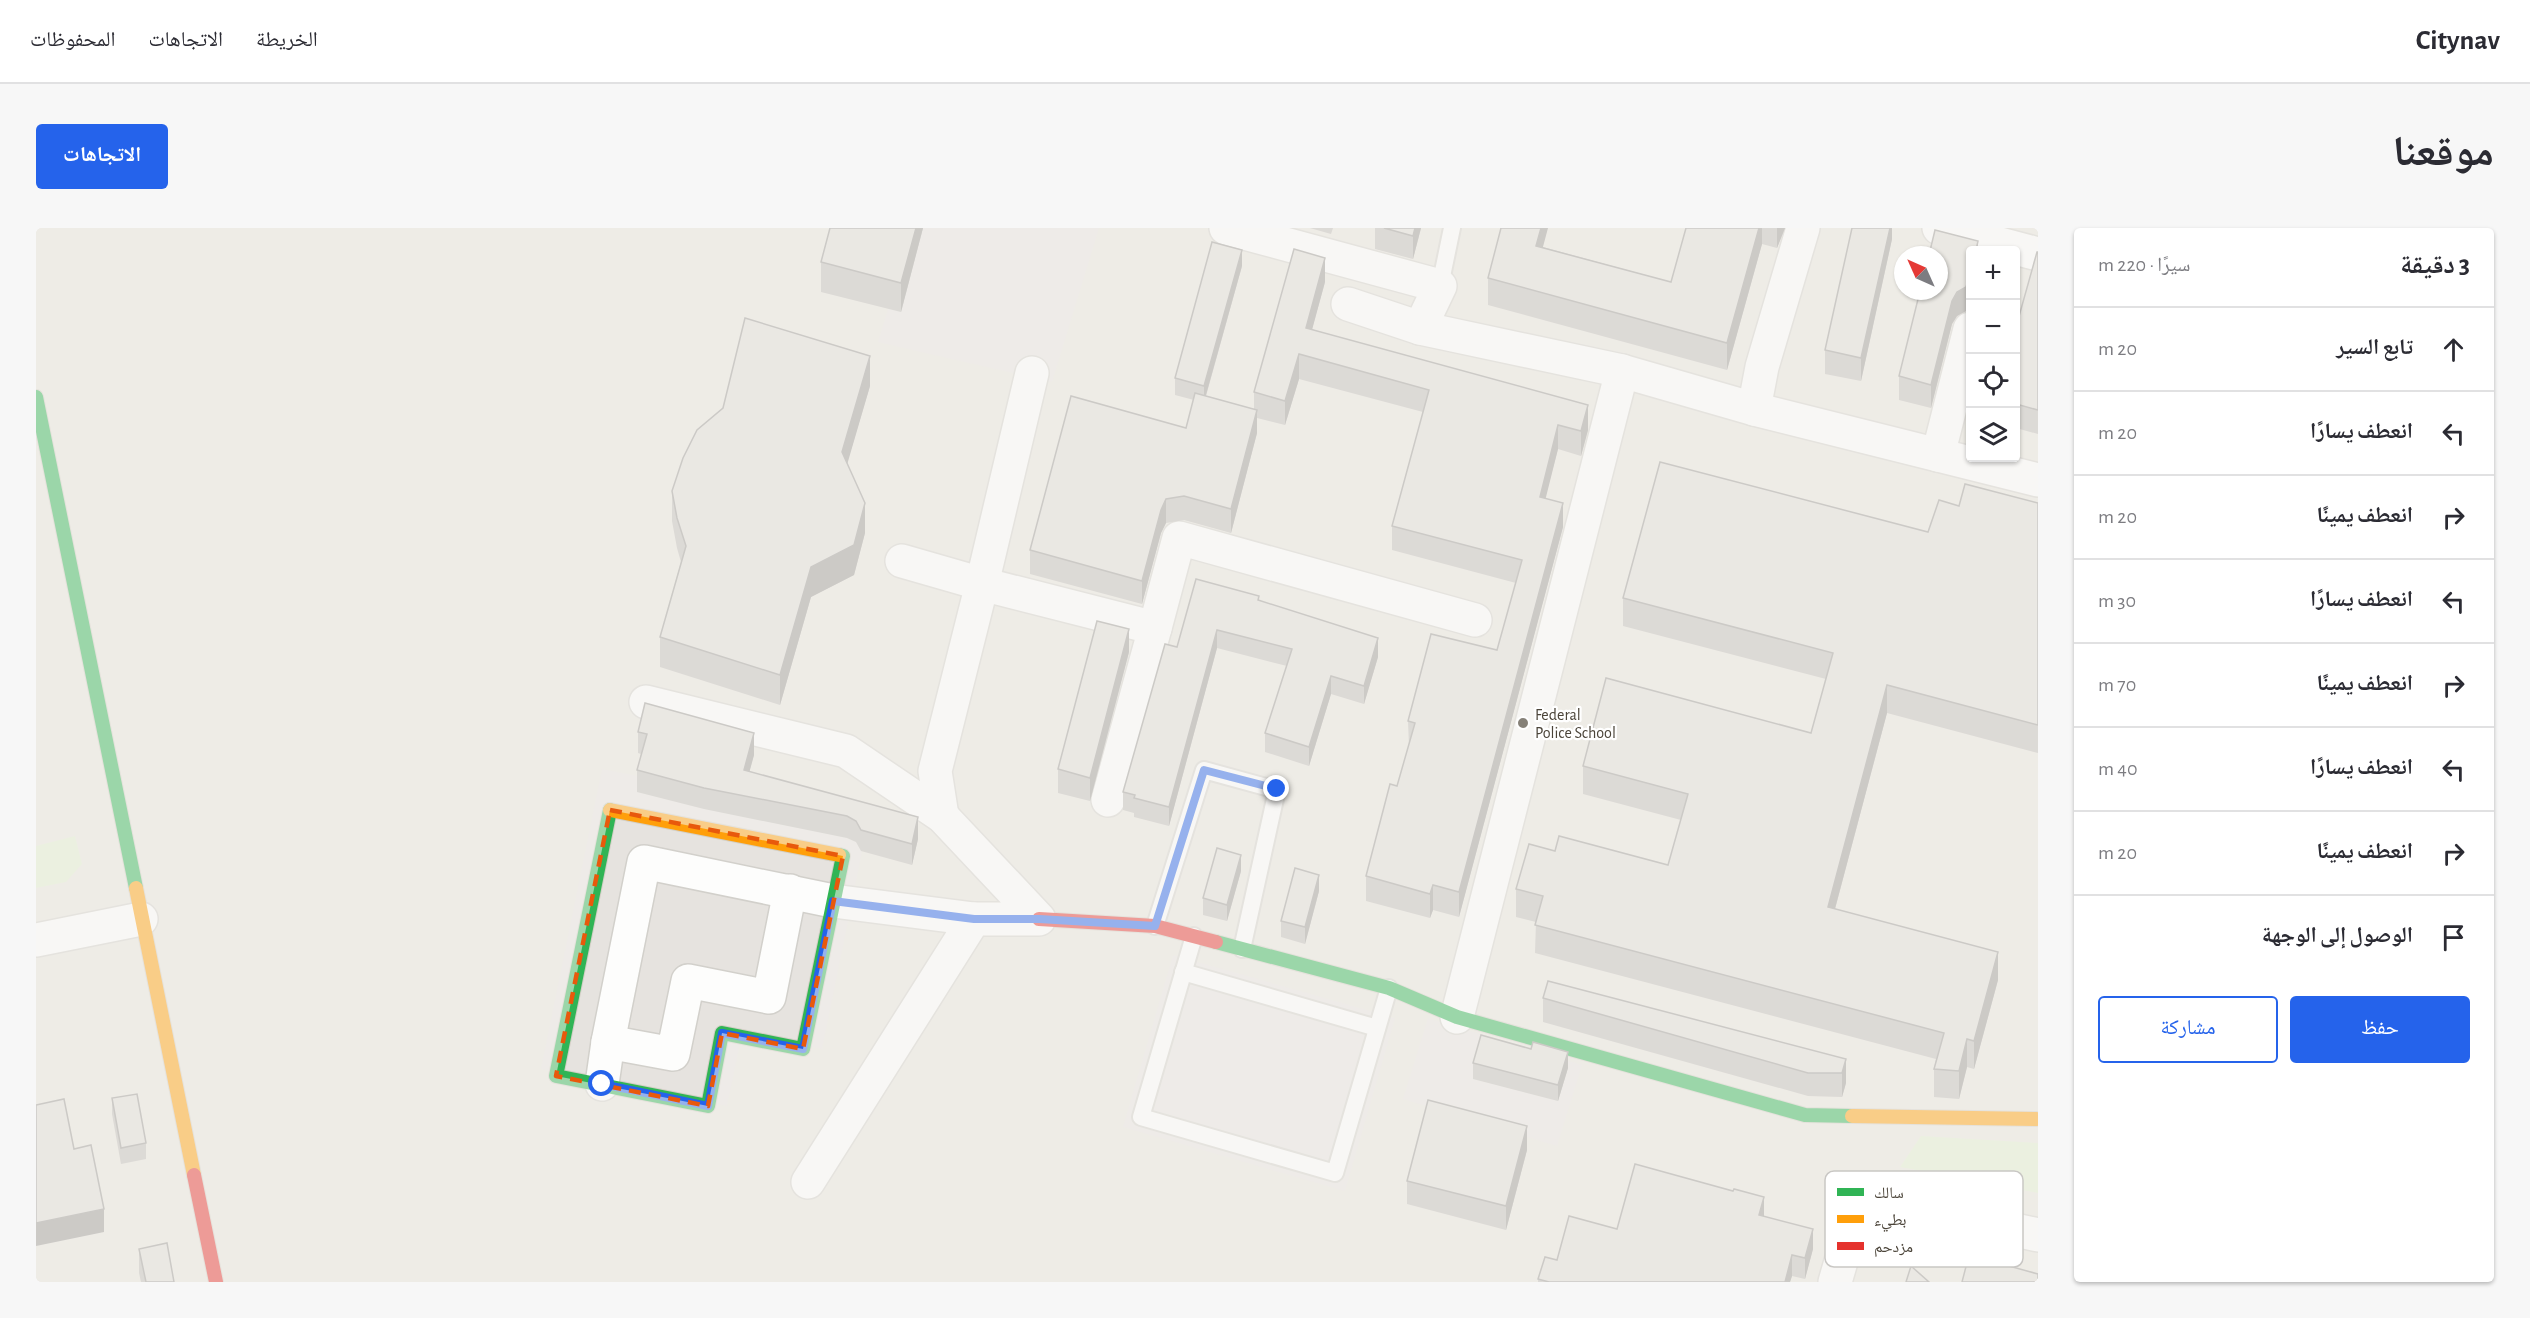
<!DOCTYPE html>
<html lang="ar">
<meta charset="utf-8">
<style>
:root{--surface:#fff;--page:#f7f7f7;--text:#2b2b33;--muted:#7c7c81;--line:#e1e1e2;--accent:#2563eb}
body{margin:0;font-family:"Alegreya Sans","Noto Naskh Arabic",sans-serif;background:var(--page);color:var(--text);direction:rtl}
.controls{position:absolute;right:18px;top:18px;display:grid;overflow:hidden;border-radius:6px;box-shadow:0 2px 4px #0004}
.controls button{width:54px;height:54px;display:grid;place-items:center;padding:0;border:0;border-bottom:2px solid var(--line);background:var(--surface);color:var(--text);font:30px sans-serif}
.compass{position:absolute;left:1858px;top:18px;width:54px;height:54px;border-radius:50%;background:var(--surface);box-shadow:0 2px 4px #0004;rotate:315deg}
.stop{position:absolute;width:18px;height:18px;margin:-14px;border:4px solid #2563eb;border-radius:50%;background:#fff}
.stop.end{background:#2563eb;border-color:#fff;box-shadow:0 2px 6px #0008}
.list{margin:0;padding:0;list-style:none}
h2{display:flex;justify-content:space-between;align-items:center;height:78px;margin:0;padding:0 24px;font-size:26px}
h2 small{font-size:20px;font-weight:400;color:var(--muted)}
.list li{display:grid;grid-template-columns:39px 1fr auto;gap:18px;align-items:center;box-sizing:border-box;height:84px;padding:0 24px;border-top:2px solid var(--line)}
.list b{display:block;font-size:22px;white-space:nowrap}
.list em{font-size:20px;font-style:normal;color:var(--muted)}
.actions{display:flex;gap:12px;padding:18px 24px}
.actions a{flex:1;padding:14px 0;border:2px solid var(--accent);border-radius:6px;text-align:center;font-size:21px;color:var(--accent)}
.actions .main{background:var(--accent);color:#fff}
.icon{flex:none;width:33px;height:33px;fill:none;stroke:currentColor;stroke-width:2;stroke-linecap:round;stroke-linejoin:round}
.map{position:relative;flex:none;width:2002px;height:1054px;overflow:hidden;direction:ltr;border-radius:6px}
header{display:flex;align-items:center;gap:36px;box-sizing:border-box;height:84px;padding:0 30px;background:var(--surface);border-bottom:2px solid var(--line)}
header strong{font-size:28px}
nav{display:flex;gap:33px;margin-inline-start:auto;font-size:21px}
.intro{display:flex;align-items:center;justify-content:space-between;box-sizing:border-box;height:144px;padding:0 36px}
h1{margin:0;font-size:42px}
.button{padding:15px 27px;border-radius:6px;background:var(--accent);color:#fff;font-size:21px;font-weight:700}
main{display:flex;gap:36px;padding:0 36px}
aside{flex:1;background:var(--surface);border-radius:6px;box-shadow:0 2px 4px #0004}
.map>svg:first-child{display:block}
</style>
<header>
<strong>Citynav</strong>
<nav><a>الخريطة</a><a>الاتجاهات</a><a>المحفوظات</a></nav>
</header>
<div class="intro"><h1>موقعنا</h1><a class="button">الاتجاهات</a></div>
<main>
<aside>
<h2>3 دقيقة<small>سيرًا · 220 m</small></h2>
<ul class="list">
<li><svg class="icon" aria-label="ahead" viewBox="0 0 24 24"><path d="M12 20V5M6 11l6-6 6 6"/></svg><div><b>تابع السير</b></div><em>20 m</em></li>
<li><svg class="icon" aria-label="left" viewBox="0 0 24 24"><path d="M17 20v-9H6M10 6l-5 5 5 5"/></svg><div><b>انعطف يسارًا</b></div><em>20 m</em></li>
<li><svg class="icon" aria-label="right" viewBox="0 0 24 24"><path d="M7 20v-9h11M14 6l5 5-5 5"/></svg><div><b>انعطف يمينًا</b></div><em>20 m</em></li>
<li><svg class="icon" aria-label="left" viewBox="0 0 24 24"><path d="M17 20v-9H6M10 6l-5 5 5 5"/></svg><div><b>انعطف يسارًا</b></div><em>30 m</em></li>
<li><svg class="icon" aria-label="right" viewBox="0 0 24 24"><path d="M7 20v-9h11M14 6l5 5-5 5"/></svg><div><b>انعطف يمينًا</b></div><em>70 m</em></li>
<li><svg class="icon" aria-label="left" viewBox="0 0 24 24"><path d="M17 20v-9H6M10 6l-5 5 5 5"/></svg><div><b>انعطف يسارًا</b></div><em>40 m</em></li>
<li><svg class="icon" aria-label="right" viewBox="0 0 24 24"><path d="M7 20v-9h11M14 6l5 5-5 5"/></svg><div><b>انعطف يمينًا</b></div><em>20 m</em></li>
<li><svg class="icon" aria-label="arrive" viewBox="0 0 24 24"><path d="M6 21V4h12l-3 4 3 4H6"/></svg><div><b>الوصول إلى الوجهة</b></div></li>
</ul>
<div class="actions"><a class="main">حفظ</a><a>مشاركة</a></div>
</aside>
<div class="map">
<svg width="2002" height="1054" viewBox="0 0 2002 1054">
<rect width="100%" height="100%" fill="#f4f2ee"/>
<!-- residential -->
<path fill="#e7e4dc" fill-rule="evenodd" d="M0,0h2002v1054h-2002zM1934,22h46v208h-46zM1867,27h36v36h-36z"/>
<!-- green -->
<g fill="#e1eecf">
<polygon points="39,608 46,636 30,654 0,660 0,618"/>
<polygon points="1885,908 2002,915 2002,965 1864,939"/>
</g>
<!-- parking -->
<g fill="#e6e3df">
<polygon points="877,0 1063,0 1016,154 842,114"/>
<polygon points="566,541 832,594 786,821 706,805 691,878 505,841"/>
<polygon points="1137,727 1359,790 1309,963 1087,899"/>
<polygon points="1392,790 1546,837 1521,918 1367,871"/>
</g>
<g fill="none" stroke-linecap="round" stroke-linejoin="round">
<defs>
<g id="lane">
<polyline points="1404,58 1416,0"/>
<polyline points="1119,698 1168,542 1241,562 1206,721"/>
<polyline points="1158,708 1105,889 1299,945 1353,760"/>
<polyline points="1147,744 1341,800"/>
</g>
<g id="street">
<polyline points="1190,0 1404,58 1384,100"/>
<polyline points="1903,0 2002,26"/>
<polyline points="1312,76 1384,100 1586,143 1718,181 1902,227 1934,101"/>
<polyline points="1718,181 1726,139 1767,0"/>
<polyline points="1902,227 2002,252"/>
<polyline points="866,333 946,356 996,145"/>
<polyline points="1119,400 1143,310 1439,392"/>
<polyline points="610,474 810,523 906,588 1003,691 938,691 772,954"/>
<polyline points="906,588 899,543 946,356 1119,400 1072,572"/>
<polyline points="0,712 105,691"/>
<polyline points="1421,789 1586,143"/>
<polyline points="572,814 608,634 797,673 938,691"/>
<polyline points="566,856 572,814 637,826 652,753 733,769 754,663"/>
<polyline points="1799,1054 1824,968 2002,1007"/>
</g>
<g id="fast">
<polyline points="0,169 100,660"/>
<polyline points="574,582 520,848 672,878 686,805 767,821 807,628 803,627"/>
<polyline points="1180,714 1353,760 1421,789 1769,887 1816,888"/>
</g>
<g id="slow">
<polyline points="574,582 803,627"/>
<polyline points="100,660 158,947"/>
<polyline points="1816,888 2000,891"/>
</g>
<g id="jam">
<polyline points="1003,691 1119,698 1180,714"/>
<polyline points="158,947 180,1054"/>
</g>
</defs>
<!-- lane casing -->
<use href="#lane" stroke="#d2d0cb" stroke-width="20"/>
<!-- street casing -->
<use href="#street" stroke="#d2d0cb" stroke-width="36"/>
<!-- fast casing -->
<use href="#fast" stroke="#d3cfc5" stroke-width="16"/>
<!-- slow casing -->
<use href="#slow" stroke="#d3cfc5" stroke-width="16"/>
<!-- jam casing -->
<use href="#jam" stroke="#d3cfc5" stroke-width="16"/>
<!-- lane -->
<use href="#lane" stroke="#fdfdfc" stroke-width="16"/>
<!-- street -->
<use href="#street" stroke="#fdfdfc" stroke-width="33"/>
<!-- fast -->
<use href="#fast" stroke="#30b455" stroke-width="14"/>
<!-- slow -->
<use href="#slow" stroke="#ff9f0a" stroke-width="14"/>
<!-- jam -->
<use href="#jam" stroke="#e5322d" stroke-width="14"/>
</g>
<!-- wall -->
<g fill="#bfbcb8">
<polygon points="794,0 887,0 865,84 785,64 785,34"/>
<polygon points="1274,0 1297,0 1295,6"/>
<polygon points="1339,0 1385,0 1377,31 1339,21"/>
<polygon points="1650,0 1749,0 1741,20 1726,16 1691,142 1452,77 1452,50 1507,19 1635,54"/>
<polygon points="1856,0 1856,11 1825,153 1789,146 1789,122"/>
<polygon points="1899,2 1942,13 1942,22 1935,22 1935,66 1930,83 1921,88 1916,96 1895,180 1863,172 1863,148 1884,63 1903,63 1903,27 1893,27"/>
<polygon points="2002,24 2002,206 1980,200 1980,99"/>
<polygon points="1206,38 1170,168 1218,181 1218,164 1289,54 1276,101 1552,202 1545,228 1522,221 1509,270 1527,299 1423,689 1397,682 1394,690 1330,673 1330,648 1361,558 1373,518 1372,493 1461,422 1480,355 1356,322 1356,298 1387,184 1263,151 1249,197 1221,190 1221,205 1195,305 1148,292 1130,295 1125,305 1106,376 994,346 994,322 1150,200 1158,172 1139,167 1139,150"/>
<polygon points="834,158 811,235 829,305 818,347 775,369 744,477 624,439 624,409 645,334 641,320 636,293 636,263"/>
<polygon points="2002,275 2002,525 1851,485 1799,681 1962,752 1938,841 1931,839 1923,871 1898,869 1898,841 1900,831 1499,725 1500,694 1480,689 1480,661 1519,623 1632,637 1645,592 1547,566 1547,538 1775,505 1790,451 1587,398 1587,370 1892,304 1923,278"/>
<polygon points="1223,373 1342,429 1328,476 1295,466 1273,538 1229,524 1229,505 1251,438 1181,420 1133,598 1098,589 1098,585 1087,582 1087,564 1141,419"/>
<polygon points="1093,424 1054,573 1022,565 1022,541"/>
<polygon points="602,504 718,527 713,544 882,611 876,637 825,623 820,614 811,610 668,581 601,564 601,542 605,526 602,525"/>
<polygon points="1205,643 1191,693 1167,687 1167,670"/>
<polygon points="1283,663 1269,716 1245,709 1245,693"/>
<polygon points="1507,770 1810,831 1810,855 1806,869 1772,868 1507,794"/>
<polygon points="1437,835 1532,840 1522,873 1437,851"/>
<polygon points="76,870 110,915 110,931 85,936 76,886"/>
<polygon points="1491,922 1470,1002 1371,976 1371,953"/>
<polygon points="1697,963 1728,988 1777,1021 1769,1051 1756,1048 1754,1054 1502,1054 1502,1051 1521,1032 1581,1001"/>
<polygon points="103,1021 138,1054 105,1054 103,1045"/>
</g>
<!-- shaded-wall -->
<g fill="#9b9996">
<polygon points="880,0 887,0 865,84 865,55"/>
<polygon points="1379,0 1385,0 1377,31 1377,8"/>
<polygon points="1505,0 1512,0 1500,45 1500,18"/>
<polygon points="1723,0 1726,0 1726,16 1691,142 1691,115"/>
<polygon points="1741,0 1749,0 1741,20"/>
<polygon points="1854,0 1856,0 1856,11 1825,153 1825,130"/>
<polygon points="1206,22 1206,38 1168,174 1168,158"/>
<polygon points="1289,30 1289,54 1270,124 1270,100"/>
<polygon points="1935,43 1935,66 1930,83 1921,88 1916,96 1895,180 1895,157 1916,73"/>
<polygon points="1263,126 1263,151 1249,197 1249,173"/>
<polygon points="834,128 834,158 806,254 806,224"/>
<polygon points="1552,177 1552,202 1545,228 1545,203"/>
<polygon points="1221,182 1221,205 1195,305 1195,281"/>
<polygon points="1522,197 1522,221 1504,293 1504,269"/>
<polygon points="1130,271 1130,295 1125,305 1106,376 1106,353 1125,282"/>
<polygon points="829,275 829,305 818,347 775,369 744,477 744,447 775,339"/>
<polygon points="1527,275 1527,299 1423,689 1423,664"/>
<polygon points="1093,401 1093,424 1054,573 1054,550"/>
<polygon points="1181,402 1181,420 1133,598 1133,579"/>
<polygon points="1342,410 1342,429 1328,476 1328,458"/>
<polygon points="1295,448 1295,466 1273,538 1273,519"/>
<polygon points="1851,457 1851,485 1792,707 1792,679"/>
<polygon points="718,505 718,527 708,564 708,542"/>
<polygon points="882,589 882,611 876,637 876,616"/>
<polygon points="1205,627 1205,643 1191,693 1191,677"/>
<polygon points="1283,647 1283,663 1269,716 1269,699"/>
<polygon points="1397,657 1397,682 1394,690 1394,666"/>
<polygon points="1962,724 1962,752 1938,841 1938,813"/>
<polygon points="1931,811 1931,839 1923,871 1923,843"/>
<polygon points="1532,824 1532,840 1522,873 1522,857"/>
<polygon points="1810,831 1810,855 1806,869 1806,845"/>
<polygon points="1491,898 1491,922 1470,1002 1470,978"/>
<polygon points="1728,969 1728,989 1723,987"/>
<polygon points="68,981 68,1004 0,1018 0,995"/>
<polygon points="1777,1001 1777,1021 1769,1051 1769,1030"/>
<polygon points="1756,1027 1756,1048 1754,1054 1749,1054"/>
</g>
<!-- building -->
<g fill="#dedbd6" stroke="#9b9996" stroke-width="1.5">
<polygon points="794,0 880,0 865,55 785,34"/>
<polygon points="1348,0 1379,0 1377,8"/>
<polygon points="1465,0 1505,0 1500,18 1635,54 1650,0 1723,0 1691,115 1452,50"/>
<polygon points="1816,0 1854,0 1825,130 1789,122"/>
<polygon points="1899,2 1942,13 1940,22 1935,22 1935,43 1930,59 1921,64 1916,73 1895,157 1863,148 1884,63 1903,63 1903,27 1893,27"/>
<polygon points="1176,14 1206,22 1168,158 1139,150"/>
<polygon points="1258,21 1289,30 1270,100 1552,177 1545,203 1522,197 1504,269 1527,275 1423,664 1397,657 1394,666 1330,648 1354,556 1361,558 1379,495 1372,493 1395,406 1461,422 1486,332 1356,298 1393,162 1263,126 1249,173 1218,164"/>
<polygon points="2001,24 2002,24 2002,182 1980,176 1980,99"/>
<polygon points="709,90 834,128 806,224 829,275 818,317 775,339 744,447 624,409 650,318 641,290 636,263 647,230 661,202 687,180"/>
<polygon points="1159,165 1221,182 1195,281 1148,268 1130,271 1125,282 1106,353 994,322 1035,168 1150,200"/>
<polygon points="1624,234 1892,304 1903,272 1923,278 1929,256 2002,275 2002,497 1851,457 1792,679 1962,724 1938,813 1931,811 1923,843 1898,841 1908,805 1499,697 1507,668 1480,661 1493,616 1519,623 1523,608 1632,637 1652,566 1547,538 1570,450 1775,505 1797,425 1587,370"/>
<polygon points="1160,351 1223,368 1222,372 1342,410 1328,458 1295,448 1273,519 1229,505 1256,421 1181,402 1133,579 1098,570 1099,567 1087,564 1129,416 1141,419"/>
<polygon points="1061,393 1093,401 1054,550 1022,541"/>
<polygon points="609,475 718,505 708,542 882,589 876,616 825,602 820,593 811,588 668,560 601,542 611,506 602,504"/>
<polygon points="1181,620 1205,627 1191,677 1167,670"/>
<polygon points="1259,640 1283,647 1269,699 1245,693"/>
<polygon points="1512,753 1810,831 1806,845 1772,845 1507,770"/>
<polygon points="1445,807 1495,821 1497,814 1532,824 1522,857 1437,835"/>
<polygon points="101,866 110,915 85,920 76,870"/>
<polygon points="28,871 38,921 55,917 68,981 0,995 0,877"/>
<polygon points="1392,872 1491,898 1470,978 1371,953"/>
<polygon points="1599,936 1697,963 1698,961 1728,969 1723,987 1777,1001 1769,1030 1756,1027 1749,1054 1513,1054 1502,1051 1509,1029 1521,1032 1533,988 1581,1001"/>
<polygon points="131,1015 138,1054 110,1054 103,1021"/>
<polygon points="1933,1027 2002,1046 2002,1054 1926,1054"/>
<polygon points="1875,1038 1893,1054 1870,1054"/>
</g>
<g fill="none" stroke-linecap="round" stroke-linejoin="round">
<!-- route -->
<polyline stroke="#2563eb" stroke-width="8" points="566,856 672,878 686,805 767,821 797,673 938,691 1003,691 1119,698 1168,542 1241,561"/>
</g>
<!-- marked area -->
<path d="M0 0H2002V1054H0ZM574,582l233,46 -40,193 -81,-16 -14,73 -152,-30z" fill="#f4f2ee" fill-opacity=".55" fill-rule="evenodd"/>
<path fill="none" stroke="#e8590c" stroke-width="4.5" stroke-dasharray="12 8" stroke-linejoin="round" d="M574,582l233,46 -40,193 -81,-16 -14,73 -152,-30z"/>
<!-- markers -->
<circle fill="#868178" stroke="#fff" stroke-width="2" cx="1487" cy="495" r="6"/>
<g text-anchor="middle" stroke-width="4.5" stroke-linejoin="round" paint-order="stroke">
<!-- poi labels -->
<g font-size="16" fill="#4b4439" stroke="#fff" text-anchor="start">
<text x="1499" y="492">Federal<tspan x="1499" dy="18">Police School</tspan></text>
</g>
</g>
<!-- legend -->
<rect x="1789" y="943" width="198" height="96" rx="9" fill="#fff" stroke="#c9c7c4" stroke-width="1.5"/>
<rect x="1801" y="960" width="27" height="8" fill="#30b455"/>
<rect x="1801" y="987" width="27" height="8" fill="#ff9f0a"/>
<rect x="1801" y="1014" width="27" height="8" fill="#e5322d"/>
<g font-size="16" fill="#4b4439">
<text x="1838" y="970">سالك</text>
<text x="1838" y="997">بطيء</text>
<text x="1838" y="1024">مزدحم</text>
</g>
</svg>
<div class="controls">
<button>+</button>
<button>−</button>
<button><svg class="icon" aria-label="locate" viewBox="0 0 24 24"><circle cx="12" cy="12" r="6"/><path d="M12 2v4M12 18v4M2 12h4M18 12h4"/></svg></button>
<button><svg class="icon" aria-label="layers" viewBox="0 0 24 24"><path d="M12 4l9 5-9 5-9-5zM3 14l9 5 9-5"/></svg></button>
</div>
<svg class="compass" viewBox="-18 -18 36 36"><path d="M0-13l5 13h-10z" fill="#e53935"/><path d="M0 13l5-13h-10z" fill="#7c7c81"/></svg>
<div class="stop" style="left:566px;top:856px"></div>
<div class="stop end" style="left:1241px;top:561px"></div>
</div>
</main>
